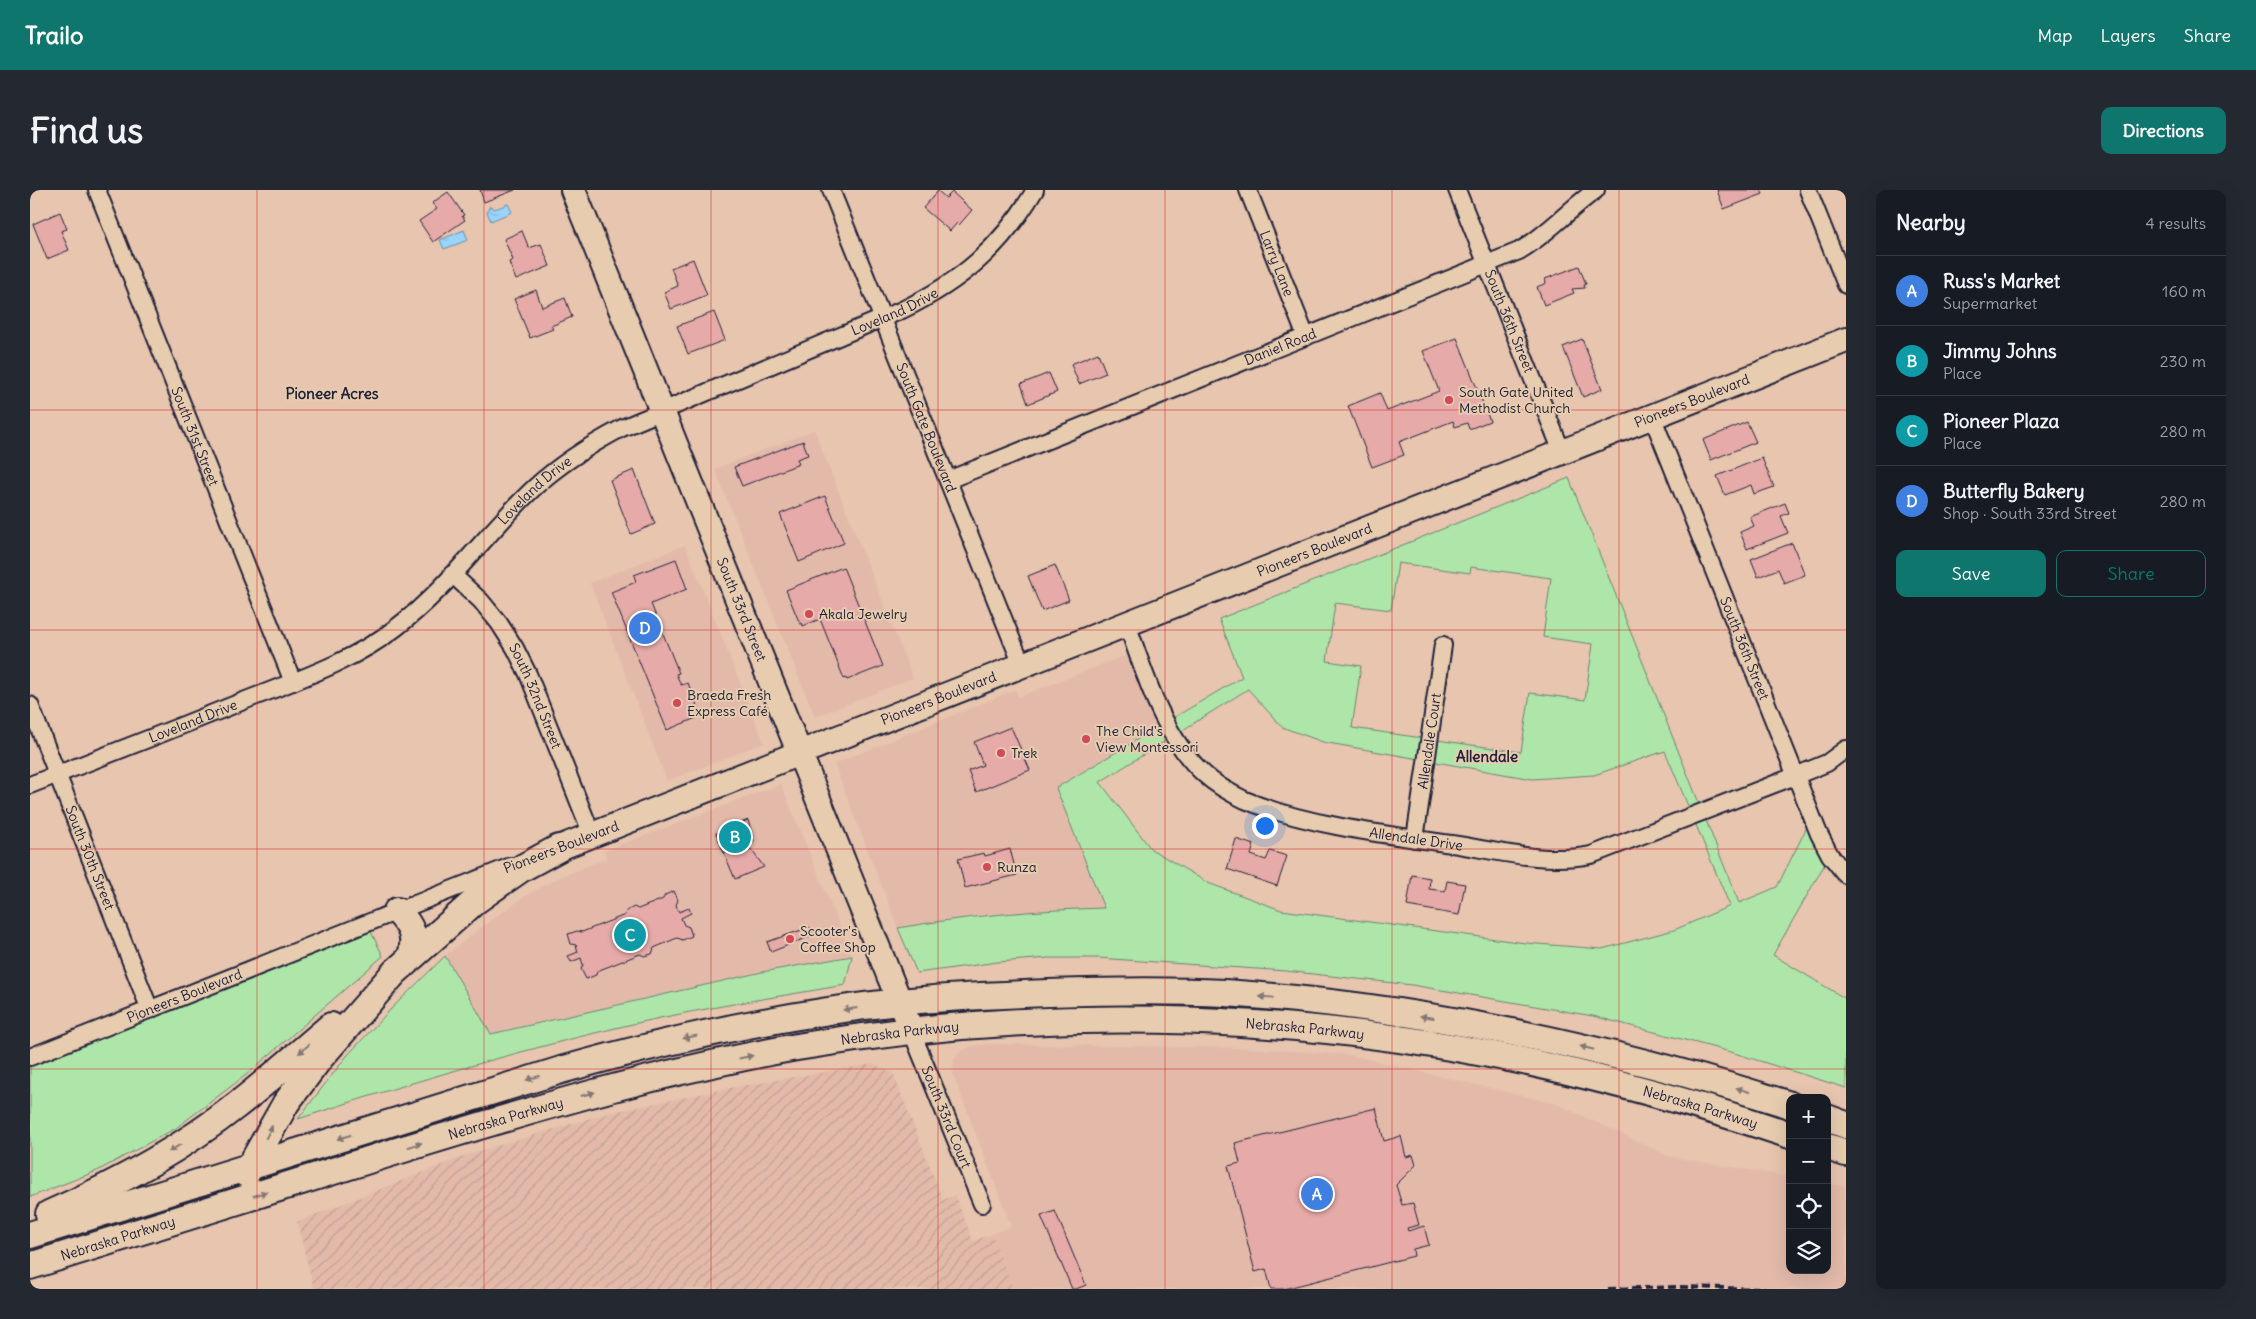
<!DOCTYPE html>
<meta charset="utf-8">
<style>
:root{--surface:#171b24;--page:#242831;--text:#f1f3f6;--muted:#9ea1a6;--line:#363941;--accent:#0f766e}
body{margin:0;font-family:Delius,sans-serif;background:var(--page);color:var(--text)}
.controls{position:absolute;right:15px;bottom:15px;display:grid;overflow:hidden;border-radius:10px;box-shadow:0 5px 20px #0002}
.controls button{width:45px;height:45px;display:grid;place-items:center;padding:0;border:0;border-bottom:1px solid var(--line);background:var(--surface);color:var(--text);font:25px sans-serif}
.you{position:absolute;left:1234px;top:635px;width:18px;height:18px;margin:-12px;border:4px solid #fff;border-radius:50%;background:#1a73e8;box-shadow:0 0 0 8px #1a73e833}
.badge{display:grid;place-items:center;width:32px;height:32px;border-radius:50%;background:var(--accent);color:#fff;font-size:16px;font-weight:700}
.pin{position:absolute;translate:-50% -50%;border:2px solid #fff;box-shadow:0 1px 5px #0006}
.list{margin:0;padding:0;list-style:none}
h2{display:flex;justify-content:space-between;align-items:center;height:65px;margin:0;padding:0 20px;font-size:21px}
h2 small{font-size:16px;font-weight:400;color:var(--muted)}
.list li{display:grid;grid-template-columns:32px 1fr auto;gap:15px;align-items:center;box-sizing:border-box;height:70px;padding:0 20px;border-top:1px solid var(--line)}
.list b{display:block;font-size:19px;white-space:nowrap}
.list p{margin:0;font-size:16px;white-space:nowrap;color:var(--muted)}
.list em{font-size:16px;font-style:normal;color:var(--muted)}
.actions{display:flex;gap:10px;padding:15px 20px}
.actions a{flex:1;padding:11px 0;border:1px solid var(--accent);border-radius:10px;text-align:center;font-size:18px;color:var(--accent)}
.actions .main{background:var(--accent);color:#fff}
.icon{flex:none;width:28px;height:28px;fill:none;stroke:currentColor;stroke-width:2;stroke-linecap:round;stroke-linejoin:round}
.map{position:relative;flex:none;width:1816px;height:1099px;overflow:hidden;border-radius:10px}
header{display:flex;align-items:center;gap:30px;box-sizing:border-box;height:70px;padding:0 25px;background:var(--accent);color:#fff}
header strong{font-size:24px}
nav{display:flex;gap:28px;margin-inline-start:auto;font-size:18px}
.intro{display:flex;align-items:center;justify-content:space-between;box-sizing:border-box;height:120px;padding:0 30px}
h1{margin:0;font-size:35px}
.button{padding:12px 22px;border-radius:10px;background:var(--accent);color:#fff;font-size:18px;font-weight:700}
main{display:flex;gap:30px;padding:0 30px}
aside{flex:1;background:var(--surface);border-radius:10px;box-shadow:0 5px 20px #0002}
.map>svg:first-child{display:block}
</style>
<header>
<strong>Trailo</strong>
<nav><a>Map</a><a>Layers</a><a>Share</a></nav>
</header>
<div class="intro"><h1>Find us</h1><a class="button">Directions</a></div>
<main>
<div class="map">
<svg width="1816" height="1099" viewBox="0 0 1816 1099">
<defs>
<pattern id="industrial-furrows" width="10" height="10" patternUnits="userSpaceOnUse" patternTransform="scale(1.25)"><rect width="10" height="10" fill="#e3baaa"/><path d="M-1 1l2-2M0 10L10 0M9 11l2-2" fill="none" stroke="#c2a093"/></pattern>
<pattern id="water-ripples" width="26" height="14" patternUnits="userSpaceOnUse" patternTransform="scale(1.25)"><rect width="26" height="14" fill="#99d4fa"/><path d="M2 4q2-2 4 0t4 0M15 11q2-2 4 0t4 0" fill="none" stroke="#84b6d7"/></pattern>
</defs>
<rect width="100%" height="100%" fill="#e7c5ae"/>
<filter id="ink" filterUnits="userSpaceOnUse"><feTurbulence type="fractalNoise" baseFrequency=".02" numOctaves="2"/><feDisplacementMap in="SourceGraphic" scale="10" xChannelSelector="R" yChannelSelector="G"/><feConvolveMatrix kernelMatrix="1 2 1 2 8 2 1 2 1" color-interpolation-filters="sRGB"/></filter>
<g filter="url(#ink)">
<!-- built -->
<g fill="#e3baaa">
<polygon points="784,240 883,488 785,527 685,279"/>
<polygon points="655,355 734,553 637,591 560,393"/>
<polygon points="1107,461 1136,532 1026,598 1075,718 1024,720 950,727 868,738 804,574 985,500 988,507"/>
<polygon points="751,594 822,766 732,782 461,844 415,766 461,730 497,705 526,689 577,668 574,661"/>
<polygon points="961,854 1221,858 1320,865 1527,914 1641,967 1760,987 1760,1080 1797,1080 1797,993 1815,996 1816,1099 983,1099 962,1044 981,1036 923,884 924,869 930,862 942,856"/>
</g>
<!-- industrial -->
<polygon fill="url(#industrial-furrows)" points="843,874 863,883 913,1010 925,1005 943,1051 962,1044 983,1099 284,1099 267,1032 440,964 578,923 705,897"/>
<!-- green -->
<g fill="#aee6a9" stroke="#688472" fill-rule="evenodd">
<path d="M1539,288l170,425 38,-16 35,-70 18,38 -57,100 73,44v89l-115,-36 -138,-36 -181,-31 -126,-14 -188,-13h-50l-50,4 -81,11 -19,-45c68,-12 137,-18 206,-20l-48,-120 186,-111 -23,-58zM1368,373l72,10 1,-6 80,11 -8,59 50,7 -8,56 -55,-7 -9,59 -169,-24 9,-62 -34,-5 8,-58 56,7zM1218,499l34,38 41,15 209,37 62,-4 71,-24 65,155 -56,24 -72,19 -77,-6 -244,-33 -73,-27 -57,-34 -51,-67z"/>
<polygon points="337,734 353,766 216,885 146,938 67,981 0,1007 0,867"/>
<path d="M415,766l46,78 271,-62 90,-16 -7,29c-81,14 -162,26 -242,46 -103,25 -204,55 -305,88l48,-62 44,-47z"/>
</g>
<!-- water -->
<g fill="url(#water-ripples)" stroke="#698dae">
<polygon points="478,14 482,22 461,31 457,22 460,16 465,19"/>
<polygon points="434,40 438,50 414,59 410,50"/>
</g>
<!-- building -->
<g fill="#e6aaa8" stroke="#22223b">
<polygon points="450,0 485,0 454,12"/>
<polygon points="1687,0 1731,0 1733,4 1694,19"/>
<polygon points="908,1 916,8 922,2 942,20 929,35 927,33 920,41 893,18"/>
<polygon points="418,2 434,25 432,26 435,30 403,52 389,31 407,19 402,13"/>
<polygon points="30,22 37,39 31,41 39,60 17,69 3,34"/>
<polygon points="492,41 499,58 511,54 520,76 486,90 479,72 483,70 474,49"/>
<polygon points="663,69 677,105 641,119 634,102 648,96 641,78"/>
<polygon points="1549,76 1556,94 1554,95 1555,98 1542,99 1544,103 1514,115 1507,97 1516,93 1515,89"/>
<polygon points="506,100 512,117 535,108 542,127 521,136 523,139 500,148 484,109"/>
<polygon points="684,122 695,150 658,164 647,136"/>
<polygon points="1427,148 1460,231 1439,239 1437,233 1425,237 1423,231 1369,252 1374,265 1342,277 1318,216 1350,203 1357,221 1409,201 1393,161"/>
<polygon points="1552,149 1572,199 1553,207 1533,157"/>
<polygon points="1068,163 1076,183 1049,194 1041,174"/>
<polygon points="1019,183 1027,202 998,214 991,194"/>
<polygon points="1717,232 1726,252 1681,270 1673,250"/>
<polygon points="773,251 778,265 767,269 769,274 712,296 704,277"/>
<polygon points="1732,268 1744,297 1724,304 1721,295 1695,305 1687,286"/>
<polygon points="604,280 625,334 601,344 580,290"/>
<polygon points="795,306 814,353 769,372 750,324"/>
<polygon points="1755,313 1759,323 1751,326 1758,343 1717,359 1710,342 1724,336 1720,327"/>
<polygon points="1762,353 1775,385 1754,393 1748,379 1728,387 1721,369"/>
<polygon points="646,369 657,399 621,414 649,483 646,484 651,495 658,493 671,526 637,540 581,402 606,392 604,385"/>
<polygon points="1025,375 1039,410 1012,421 998,386"/>
<polygon points="813,377 853,476 817,490 816,488 814,489 790,429 773,436 772,433 770,434 756,400"/>
<polygon points="981,537 1000,580 946,602 938,581 953,575 944,552"/>
<polygon points="718,630 724,651 694,663 686,643"/>
<polygon points="1206,649 1224,655 1221,665 1236,670 1240,661 1257,666 1247,696 1197,679"/>
<polygon points="717,654 734,677 705,689 694,663"/>
<polygon points="980,659 987,685 935,698 928,669 954,663 955,666"/>
<polygon points="1382,685 1400,688 1399,699 1415,701 1417,691 1435,694 1429,725 1377,716"/>
<polygon points="644,701 648,710 646,715 649,722 659,718 661,723 651,728 654,735 659,737 662,746 653,750 647,748 624,758 622,764 614,766 610,764 567,781 566,785 556,789 551,779 553,775 551,768 541,772 538,766 548,762 546,755 541,754 538,744 547,741 552,742 595,725 596,721 604,717 608,719 633,709 635,705"/>
<polygon points="780,737 783,745 741,762 737,752"/>
<polygon points="1346,918 1354,951 1371,946 1376,967 1383,965 1386,975 1366,995 1372,1015 1383,1013 1389,1035 1377,1038 1378,1041 1394,1036 1399,1055 1383,1059 1384,1066 1254,1099 1241,1099 1236,1079 1225,1082 1198,976 1210,973 1205,953"/>
<polygon points="1025,1021 1056,1095 1046,1099 1042,1099 1011,1026"/>
</g>
<g fill="none" stroke-linecap="round" stroke-linejoin="round">
<defs>
<g id="street">
<path id="s1" d="M67,0l196,492"/>
<path id="s2" d="M801,0l191,475"/>
<path id="s3" d="M1218,0l58,147"/>
<path id="s4" d="M1427,0l105,262"/>
<polyline points="1778,0 1816,95"/>
<path id="s5" d="M1622,226l167,418 11,21 16,20"/>
<path id="s6" d="M918,290l571,-229c29,-17 50,-42 77,-61"/>
<path id="s7" d="M422,384l29,27 18,22 16,25 13,26 64,161"/>
<path id="s8" d="M1097,434c18,50 36,113 77,150 12,11 26,19 41,26 59,25 143,35 207,44 46,7 92,20 139,11l204,-79 32,-13 19,-14"/>
<path id="s9" d="M0,515l120,305"/>
<path id="s10" d="M0,595c70,-27 141,-55 211,-83 53,-21 110,-39 156,-75 52,-40 90,-95 138,-140 26,-24 55,-42 87,-59l280,-118c60,-29 99,-63 133,-120"/>
<path id="s11" d="M1385,649l28,-194"/>
<path id="s12" d="M881,840l71,174"/>
<path id="s13" d="M0,867l481,-191"/>
</g>
<g id="secondary">
<path id="s14" d="M543,0l338,840"/>
<path id="s15" d="M529,658l1287,-508"/>
</g>
<g id="primary">
<path d="M367,721c14,14 20,26 14,45"/>
<polyline points="1797,928 1816,935"/>
<polyline points="1797,957 1816,963"/>
<polyline points="216,984 256,913 290,868 365,782 445,711 492,678 529,658"/>
<path d="M19,1024c66,-29 131,-64 188,-109 32,-25 63,-53 94,-79"/>
<path d="M0,1045l531,-165c110,-31 224,-56 338,-68 50,-5 100,-7 150,-9 59,-2 118,-3 176,0 193,13 381,53 565,112"/>
<path id="s16" d="M0,1076c121,-38 242,-76 364,-114 133,-41 266,-81 403,-105 238,-41 485,-36 722,13 92,20 182,45 271,75"/>
</g>
</defs>
<!-- street casing -->
<use href="#street" stroke="#22223b" stroke-width="20"/>
<!-- secondary casing -->
<use href="#secondary" stroke="#22223b" stroke-width="28"/>
<!-- primary casing -->
<use href="#primary" stroke="#22223b" stroke-width="30"/>
<!-- street -->
<use href="#street" stroke="#e7ccaf" stroke-width="16"/>
<!-- secondary -->
<use href="#secondary" stroke="#e7ccaf" stroke-width="24"/>
<!-- primary -->
<use href="#primary" stroke="#e7ccaf" stroke-width="26"/>
<!-- rail -->
<polyline stroke="#22223b" stroke-width="4" stroke-dasharray="8 4" stroke-linecap="butt" points="1578,1099 1650,1097 1735,1099"/>
</g>
<!-- one-way arrows -->
<defs><path id="oneway-solid" d="M-6-.8H1V-3.2L6.5 0L1 3.2V.8H-6Z" transform="scale(1.25)"/></defs>
<g fill="#847775">
<use href="#oneway-solid" transform="translate(1236 807) rotate(-175)"/>
<use href="#oneway-solid" transform="translate(820 819) rotate(172)"/>
<use href="#oneway-solid" transform="translate(1397 827) rotate(-172)"/>
<use href="#oneway-solid" transform="translate(660 847) rotate(168)"/>
<use href="#oneway-solid" transform="translate(1557 858) rotate(-166)"/>
<use href="#oneway-solid" transform="translate(274 859) rotate(139)"/>
<use href="#oneway-solid" transform="translate(716 867) rotate(-12)"/>
<use href="#oneway-solid" transform="translate(503 888) rotate(163)"/>
<use href="#oneway-solid" transform="translate(1713 900) rotate(-162)"/>
<use href="#oneway-solid" transform="translate(558 904) rotate(-15)"/>
<use href="#oneway-solid" transform="translate(239 942) rotate(-63)"/>
<use href="#oneway-solid" transform="translate(314 947) rotate(163)"/>
<use href="#oneway-solid" transform="translate(385 955) rotate(-17)"/>
<use href="#oneway-solid" transform="translate(145 958) rotate(148)"/>
<use href="#oneway-solid" transform="translate(230 1004) rotate(-17)"/>
</g>
</g>
<!-- grid -->
<path fill="none" stroke="#d62828" stroke-width="1" stroke-opacity="0.55" d="M227,0v1099M454,0v1099M681,0v1099M908,0v1099M1135,0v1099M1362,0v1099M1589,0v1099M0,220h1816M0,440h1816M0,659h1816M0,879h1816"/>
<!-- markers -->
<g fill="#d1495b" stroke="#e7ccaf" stroke-width="2">
<circle cx="1419" cy="210" r="5"/>
<circle cx="779" cy="424" r="5"/>
<circle cx="647" cy="513" r="5"/>
<circle cx="1056" cy="549" r="5"/>
<circle cx="971" cy="563" r="5"/>
<circle cx="957" cy="677" r="5"/>
<circle cx="760" cy="749" r="5"/>
</g>
<g text-anchor="middle" stroke-width="4" stroke-linejoin="round" paint-order="stroke">
<!-- street labels -->
<g font-size="14" fill="#22223b" stroke="#e7ccaf">
<text dy="5" stroke="none"><textPath href="#s3" startOffset="79">Larry Lane</textPath></text>
<text dy="5" stroke="none"><textPath href="#s10" startOffset="999">Loveland Drive</textPath></text>
<text dy="5" stroke="none"><textPath href="#s4" startOffset="141">South 36th Street</textPath></text>
<text dy="5" stroke="none"><textPath href="#s6" startOffset="358">Daniel Road</textPath></text>
<text dy="5" stroke="none"><textPath href="#s15" startOffset="1218">Pioneers Boulevard</textPath></text>
<text dy="5" stroke="none"><textPath href="#s2" startOffset="256">South Gate Boulevard</textPath></text>
<text dy="5" stroke="none"><textPath href="#s1" startOffset="265">South 31st Street</textPath></text>
<text dy="5" stroke="none"><textPath href="#s10" startOffset="595">Loveland Drive</textPath></text>
<text dy="5" stroke="none"><textPath href="#s15" startOffset="812">Pioneers Boulevard</textPath></text>
<text dy="5" stroke="none"><textPath href="#s14" startOffset="452">South 33rd Street</textPath></text>
<text dy="5" stroke="none"><textPath href="#s5" startOffset="250">South 36th Street</textPath></text>
<text dy="5" stroke="none"><textPath href="#s7" startOffset="150">South 32nd Street</textPath></text>
<text dy="5" stroke="none"><textPath href="#s15" startOffset="408">Pioneers Boulevard</textPath></text>
<text dy="5" stroke="none"><textPath href="#s10" startOffset="175">Loveland Drive</textPath></text>
<text dy="5" stroke="none"><textPath href="#s11" startOffset="99">Allendale Court</textPath></text>
<text dy="5" stroke="none"><textPath href="#s8" startOffset="395">Allendale Drive</textPath></text>
<text transform="translate(531 657) rotate(-21)" y="5">Pioneers Boulevard</text>
<text dy="5" stroke="none"><textPath href="#s9" startOffset="164">South 30th Street</textPath></text>
<text dy="5" stroke="none"><textPath href="#s13" startOffset="166">Pioneers Boulevard</textPath></text>
<text dy="5" stroke="none"><textPath href="#s16" startOffset="1308">Nebraska Parkway</textPath></text>
<text dy="5" stroke="none"><textPath href="#s16" startOffset="902">Nebraska Parkway</textPath></text>
<text dy="5" stroke="none"><textPath href="#s16" startOffset="1712">Nebraska Parkway</textPath></text>
<text dy="5" stroke="none"><textPath href="#s12" startOffset="94">South 33rd Court</textPath></text>
<text dy="5" stroke="none"><textPath href="#s16" startOffset="498">Nebraska Parkway</textPath></text>
<text dy="5" stroke="none"><textPath href="#s16" startOffset="92">Nebraska Parkway</textPath></text>
</g>
<!-- poi labels -->
<g font-size="14" fill="#22223b" stroke="#e7ccaf" text-anchor="start">
<text x="1429" y="207">South Gate United<tspan x="1429" dy="16">Methodist Church</tspan></text>
<text x="789" y="429">Akala Jewelry</text>
<text x="657" y="510">Braeda Fresh<tspan x="657" dy="16">Express Café</tspan></text>
<text x="1066" y="546">The Child's<tspan x="1066" dy="16">View Montessori</tspan></text>
<text x="981" y="568">Trek</text>
<text x="967" y="682">Runza</text>
<text x="770" y="746">Scooter's<tspan x="770" dy="16">Coffee Shop</tspan></text>
</g>
<!-- neighbourhood labels -->
<g font-size="15" font-weight="bold" fill="#22223b" stroke="#e7ccaf">
<text x="302" y="209">Pioneer Acres</text>
<text x="1457" y="572">Allendale</text>
</g>
</g>
</svg>
<div class="controls">
<button>+</button>
<button>−</button>
<button><svg class="icon" aria-label="locate" viewBox="0 0 24 24"><circle cx="12" cy="12" r="6"/><path d="M12 2v4M12 18v4M2 12h4M18 12h4"/></svg></button>
<button><svg class="icon" aria-label="layers" viewBox="0 0 24 24"><path d="M12 4l9 5-9 5-9-5zM3 14l9 5 9-5"/></svg></button>
</div>
<div class="you"></div>
<div class="pin badge" style="left:1287px;top:1004px;background:#3f7fe0">A</div>
<div class="pin badge" style="left:705px;top:647px;background:#0f9aa8">B</div>
<div class="pin badge" style="left:600px;top:745px;background:#0f9aa8">C</div>
<div class="pin badge" style="left:615px;top:438px;background:#3f7fe0">D</div>
</div>
<aside>
<h2>Nearby<small>4 results</small></h2>
<ul class="list">
<li><span class="badge" style="background:#3f7fe0">A</span><div><b>Russ's Market</b><p>Supermarket</p></div><em>160 m</em></li>
<li><span class="badge" style="background:#0f9aa8">B</span><div><b>Jimmy Johns</b><p>Place</p></div><em>230 m</em></li>
<li><span class="badge" style="background:#0f9aa8">C</span><div><b>Pioneer Plaza</b><p>Place</p></div><em>280 m</em></li>
<li><span class="badge" style="background:#3f7fe0">D</span><div><b>Butterfly Bakery</b><p>Shop · South 33rd Street</p></div><em>280 m</em></li>
</ul>
<div class="actions"><a class="main">Save</a><a>Share</a></div>
</aside>
</main>
